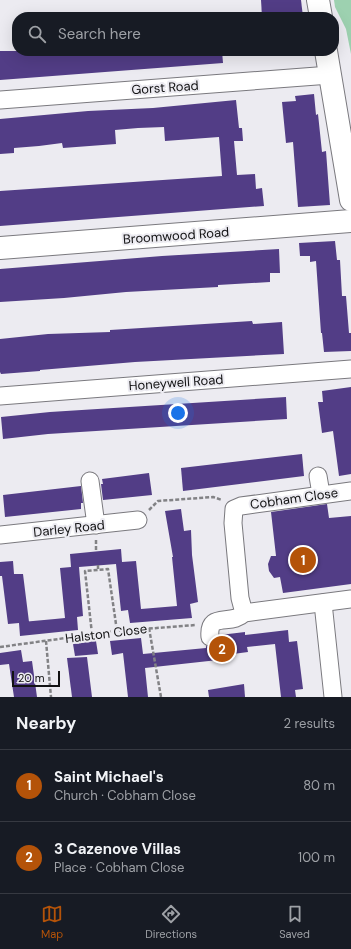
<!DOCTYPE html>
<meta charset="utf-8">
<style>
:root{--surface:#171b24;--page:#242831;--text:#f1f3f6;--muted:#9ea1a6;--line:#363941;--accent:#b45309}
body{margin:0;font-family:"DM Sans",sans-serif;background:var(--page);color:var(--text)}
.scale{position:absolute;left:12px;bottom:10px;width:48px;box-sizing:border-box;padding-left:4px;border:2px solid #121213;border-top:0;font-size:11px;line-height:14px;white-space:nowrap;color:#121213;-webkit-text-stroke:3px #ecebf1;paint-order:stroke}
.you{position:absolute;left:178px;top:413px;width:14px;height:14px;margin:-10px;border:3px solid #fff;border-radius:50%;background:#1a73e8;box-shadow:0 0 0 6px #1a73e833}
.badge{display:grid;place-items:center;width:26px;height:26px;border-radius:50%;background:var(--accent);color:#fff;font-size:13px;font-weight:700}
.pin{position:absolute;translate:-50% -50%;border:2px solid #fff;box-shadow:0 1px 4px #0006}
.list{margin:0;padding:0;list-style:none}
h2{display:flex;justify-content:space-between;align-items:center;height:52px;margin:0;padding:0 16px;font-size:17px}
h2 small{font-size:13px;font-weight:400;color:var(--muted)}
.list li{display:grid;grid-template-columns:26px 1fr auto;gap:12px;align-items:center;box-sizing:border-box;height:72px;padding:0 16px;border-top:1px solid var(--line)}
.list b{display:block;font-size:15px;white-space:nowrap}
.list p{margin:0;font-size:13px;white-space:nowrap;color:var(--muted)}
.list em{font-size:13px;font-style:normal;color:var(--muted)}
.icon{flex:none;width:22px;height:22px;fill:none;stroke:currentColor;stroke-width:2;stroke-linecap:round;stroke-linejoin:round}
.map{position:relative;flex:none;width:351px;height:697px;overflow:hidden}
.search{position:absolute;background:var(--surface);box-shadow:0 4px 16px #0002;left:12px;right:12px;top:12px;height:44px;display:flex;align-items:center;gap:10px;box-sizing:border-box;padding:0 14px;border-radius:16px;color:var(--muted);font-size:15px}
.sheet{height:196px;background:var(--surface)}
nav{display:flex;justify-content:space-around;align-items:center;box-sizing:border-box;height:56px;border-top:1px solid var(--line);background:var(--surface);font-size:11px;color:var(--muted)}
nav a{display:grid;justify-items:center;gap:2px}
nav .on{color:var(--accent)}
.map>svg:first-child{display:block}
</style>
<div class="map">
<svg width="351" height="697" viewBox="0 0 351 697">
<rect width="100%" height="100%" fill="#ecebf1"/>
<!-- green -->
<polygon fill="#9dd1b0" points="334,0 351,0 351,54 346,29 335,7"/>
<!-- building -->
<g fill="#523d86">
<polygon points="261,0 301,0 303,17 262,17"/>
<polygon points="0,51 222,51 223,63 0,80"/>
<polygon points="314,94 316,115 318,114 322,152 326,151 330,205 298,207 293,142 286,143 282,102 296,101 295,96"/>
<polygon points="236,100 239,128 242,128 243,141 234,141 237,175 255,174 256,189 262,188 264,206 0,226 0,191 222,176 219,137 165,141 164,127 138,128 115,130 116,144 63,148 62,143 39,146 14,148 14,153 0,154 0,119 88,111 153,108"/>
<polygon points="335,241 337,260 340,260 342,296 346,296 349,333 351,333 351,351 324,352 322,333 321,333 316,261 310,262 310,256 300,256 299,243"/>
<polygon points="279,249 280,273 270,273 270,282 218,285 218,287 126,292 64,298 0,302 0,269 162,256"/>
<polygon points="252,321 253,324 282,322 284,354 135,362 40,370 40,371 1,374 0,372 0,339 48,334 110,332 110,330"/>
<polygon points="351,387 351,474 339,476 333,431 322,433 318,402 323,402 322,391"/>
<polygon points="286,397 287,419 48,434 3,439 1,417 50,412"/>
<polygon points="302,454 304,476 183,491 181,468"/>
<polygon points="149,473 152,495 103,500 101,484 103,484 102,479"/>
<polygon points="81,486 83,503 81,503 81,509 5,517 3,495"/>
<polygon points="327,504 329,518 351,516 351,584 283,593 280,577 274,578 269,571 268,564 271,556 276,556 271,512"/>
<polygon points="181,509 184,531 191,530 192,555 198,602 190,604 192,618 130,623 128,610 121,611 116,564 79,567 83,616 77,617 78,630 20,636 19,623 8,624 2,576 0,576 0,562 13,561 14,574 23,574 29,622 22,622 55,619 65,618 60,568 71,567 70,554 121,549 122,562 136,561 141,609 177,606 172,557 173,557 165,511"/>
<polygon points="288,630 289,642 297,641 303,689 295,690 296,697 281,697 275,644 247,647 248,652 218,656 218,660 145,668 148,697 128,697 123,653 112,655 110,641 141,638 143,654 206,648 206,646 210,647 215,645 218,642 220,635 245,632 245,635"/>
<polygon points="96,641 98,654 75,656 73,644"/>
<polygon points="21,650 23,662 32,661 37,697 14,697 9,664 0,665 0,653"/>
<polygon points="87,657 92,697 72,697 67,658"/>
<polygon points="244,684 245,697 209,697 208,690"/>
</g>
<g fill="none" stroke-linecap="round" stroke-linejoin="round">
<defs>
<g id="minor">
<polyline points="0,100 330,75"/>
<polyline points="0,396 351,369"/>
<polyline points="318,476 321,494"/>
<polyline points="90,481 96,525"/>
<polyline points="351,491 241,506 234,509 233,523 240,598 244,613 351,599"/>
<polyline points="0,535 138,520"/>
<polyline points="323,603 333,697"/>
<path d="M210,637c-2,-21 12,-15 26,-19 3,-1 6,-3 8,-5"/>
</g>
<g id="major">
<polyline points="318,0 321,17"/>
<polyline points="326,51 351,200"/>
<polyline points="0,248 351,221"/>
</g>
</defs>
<!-- minor casing -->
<use href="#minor" stroke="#7a797e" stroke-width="19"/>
<!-- major casing -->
<use href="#major" stroke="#7a797e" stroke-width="24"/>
<!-- path -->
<g stroke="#828285" stroke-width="2.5" stroke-dasharray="4 2" stroke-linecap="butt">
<polyline points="149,510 158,501 213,497 222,500"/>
<polyline points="96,540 96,552"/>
<polyline points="98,565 98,570"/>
<polyline points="149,628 161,697"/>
<polyline points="92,634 85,571 108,569 117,631"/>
<polyline points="46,641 51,697"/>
<polyline points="0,647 117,631 196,625"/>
</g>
<!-- minor -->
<use href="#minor" stroke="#fff" stroke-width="17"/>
<!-- major -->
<use href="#major" stroke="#fff" stroke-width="22"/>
</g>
<g text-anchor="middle" stroke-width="4" stroke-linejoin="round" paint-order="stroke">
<!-- street labels -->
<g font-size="13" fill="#121213" stroke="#ecebf1">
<text transform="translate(165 87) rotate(-4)" y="5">Gorst Road</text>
<text transform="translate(176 235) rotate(-4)" y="5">Broomwood Road</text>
<text transform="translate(176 382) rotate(-4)" y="5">Honeywell Road</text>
<text transform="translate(294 498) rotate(-8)" y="5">Cobham Close</text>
<text transform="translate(69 528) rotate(-6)" y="5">Darley Road</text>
<text transform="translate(106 633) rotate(-7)" y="5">Halston Close</text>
</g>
</g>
</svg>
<div class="scale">20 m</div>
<div class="you"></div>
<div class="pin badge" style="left:303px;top:560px">1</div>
<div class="pin badge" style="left:222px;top:649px">2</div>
<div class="search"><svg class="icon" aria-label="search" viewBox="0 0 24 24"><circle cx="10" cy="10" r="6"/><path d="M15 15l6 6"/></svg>Search here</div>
</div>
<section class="sheet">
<h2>Nearby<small>2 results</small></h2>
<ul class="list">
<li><span class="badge">1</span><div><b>Saint Michael's</b><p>Church · Cobham Close</p></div><em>80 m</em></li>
<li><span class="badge">2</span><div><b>3 Cazenove Villas</b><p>Place · Cobham Close</p></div><em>100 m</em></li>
</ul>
</section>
<nav>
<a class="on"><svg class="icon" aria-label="map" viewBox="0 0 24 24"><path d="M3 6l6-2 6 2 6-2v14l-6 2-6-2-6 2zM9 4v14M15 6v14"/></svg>Map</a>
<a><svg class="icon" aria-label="directions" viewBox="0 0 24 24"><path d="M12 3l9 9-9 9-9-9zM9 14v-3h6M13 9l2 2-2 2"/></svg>Directions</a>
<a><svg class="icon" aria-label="saved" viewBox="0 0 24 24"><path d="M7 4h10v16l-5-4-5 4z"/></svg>Saved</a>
</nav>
